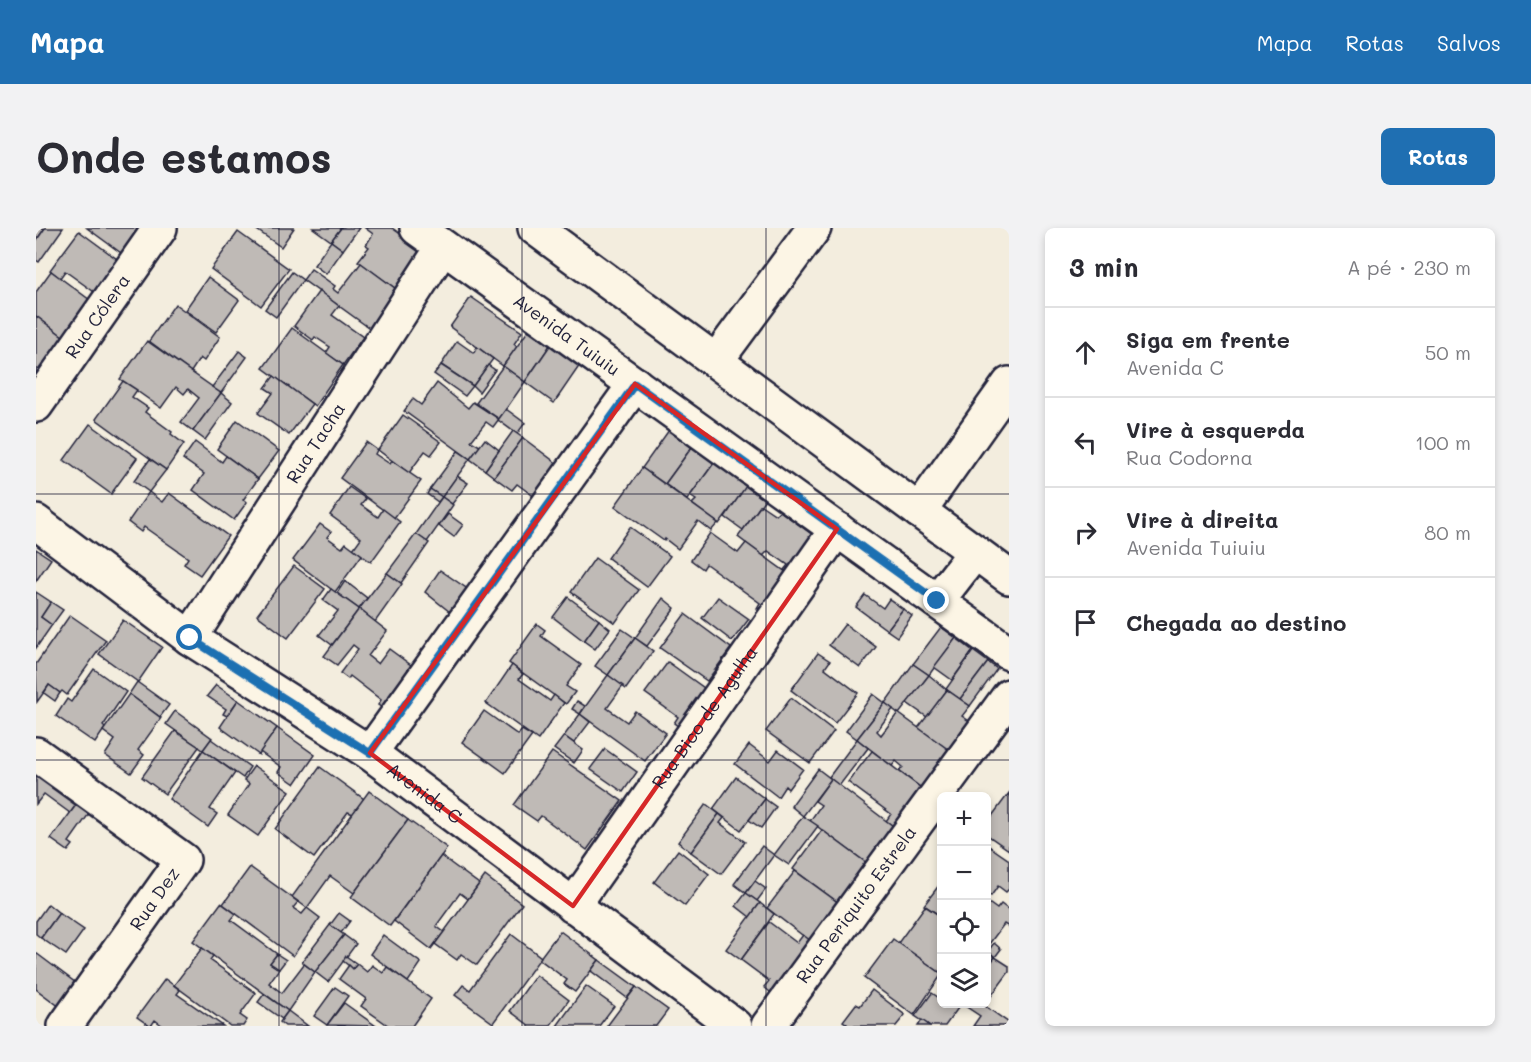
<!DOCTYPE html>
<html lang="pt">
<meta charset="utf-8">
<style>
:root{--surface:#fff;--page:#f2f2f3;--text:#2b2b33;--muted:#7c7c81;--line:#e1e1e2;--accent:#1f6fb2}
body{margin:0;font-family:Mali,sans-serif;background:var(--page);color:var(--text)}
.controls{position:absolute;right:18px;bottom:18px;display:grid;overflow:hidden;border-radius:9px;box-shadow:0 3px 9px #0003}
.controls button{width:54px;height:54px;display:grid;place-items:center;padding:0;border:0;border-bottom:2px solid var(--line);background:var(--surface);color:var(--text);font:30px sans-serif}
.stop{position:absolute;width:18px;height:18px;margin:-14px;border:4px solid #1f6fb2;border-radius:50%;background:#fff}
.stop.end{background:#1f6fb2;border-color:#fff;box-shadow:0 2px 6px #0008}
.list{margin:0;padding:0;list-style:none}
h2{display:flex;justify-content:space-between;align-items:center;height:78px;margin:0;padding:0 24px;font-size:26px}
h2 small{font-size:20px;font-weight:400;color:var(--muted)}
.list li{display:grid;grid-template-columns:39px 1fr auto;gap:18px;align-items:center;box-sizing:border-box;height:90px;padding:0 24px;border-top:2px solid var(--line)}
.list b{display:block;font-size:22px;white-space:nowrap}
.list p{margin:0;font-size:20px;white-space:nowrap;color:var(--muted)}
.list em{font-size:20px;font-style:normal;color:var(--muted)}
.icon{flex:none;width:33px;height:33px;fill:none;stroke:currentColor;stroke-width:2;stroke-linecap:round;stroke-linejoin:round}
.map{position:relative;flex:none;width:973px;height:798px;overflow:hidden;border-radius:9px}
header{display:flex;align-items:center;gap:36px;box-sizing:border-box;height:84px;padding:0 30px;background:var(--accent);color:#fff}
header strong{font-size:28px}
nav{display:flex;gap:33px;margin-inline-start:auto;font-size:21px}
.intro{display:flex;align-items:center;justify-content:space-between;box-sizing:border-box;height:144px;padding:0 36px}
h1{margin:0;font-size:42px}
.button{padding:15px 27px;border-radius:9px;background:var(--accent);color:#fff;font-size:21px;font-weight:700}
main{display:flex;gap:36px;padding:0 36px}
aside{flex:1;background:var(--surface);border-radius:9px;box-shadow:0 3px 9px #0003}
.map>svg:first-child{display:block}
</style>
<header>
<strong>Mapa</strong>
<nav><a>Mapa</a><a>Rotas</a><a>Salvos</a></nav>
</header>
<div class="intro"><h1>Onde estamos</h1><a class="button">Rotas</a></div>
<main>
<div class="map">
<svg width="973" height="798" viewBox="0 0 973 798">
<rect width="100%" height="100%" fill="#f3edde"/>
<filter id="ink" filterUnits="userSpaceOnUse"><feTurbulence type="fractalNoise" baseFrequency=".0167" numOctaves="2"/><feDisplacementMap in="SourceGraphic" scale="12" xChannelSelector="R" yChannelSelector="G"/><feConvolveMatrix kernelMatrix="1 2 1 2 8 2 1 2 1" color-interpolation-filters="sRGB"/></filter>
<g filter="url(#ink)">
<!-- building -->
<g fill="#bfbab6" stroke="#22223b" stroke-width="1.5">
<polygon points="0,0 9,0 0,13"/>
<polygon points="9,0 27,0 3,34 0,32 0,13"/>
<polygon points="51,0 117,0 96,33"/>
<polygon points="218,0 258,0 245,19"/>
<polygon points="277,0 305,0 295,13"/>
<polygon points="305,0 323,0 307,22 295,13"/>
<polygon points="329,0 356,0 399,31 371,69 322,33 333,19 330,17 337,6"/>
<polygon points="43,3 85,34 61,66 29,43 24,50 14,42"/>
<polygon points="202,4 253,41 225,78 175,41"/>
<polygon points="295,13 307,22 290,46 278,37"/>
<polygon points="325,35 371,69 343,107 267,52 275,41 299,58 297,61 302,65"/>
<polygon points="15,43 66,81 40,118 0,88 0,64"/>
<polygon points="256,44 267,52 240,89 229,81"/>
<polygon points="172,49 203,72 180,104 149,82"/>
<polygon points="283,63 303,78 296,87 327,109 307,137 290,125 294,119 279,109 277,112 258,98"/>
<polygon points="435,69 486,104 478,116 481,119 467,138 414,99"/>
<polygon points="139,76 184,109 168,133 164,130 155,144 113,113"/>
<polygon points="0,88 40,118 12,157 0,147"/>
<polygon points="256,100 307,137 279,178 227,140"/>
<polygon points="494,100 515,116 489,154 467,138"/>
<polygon points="111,113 185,165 157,203 145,194 163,170 152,161 148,166 140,159 125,180 84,151"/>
<polygon points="421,113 438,125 441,119 457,131 437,158 405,137"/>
<polygon points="515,116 544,137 518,175 489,154"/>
<polygon points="203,123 211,129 185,165 176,159"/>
<polygon points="405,137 437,158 429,168 398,146"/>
<polygon points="452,137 459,142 443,164 437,158"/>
<polygon points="467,138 489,154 463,191 440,175"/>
<polygon points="238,148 276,176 253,207 222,185 237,165 229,160"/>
<polygon points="87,153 101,162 96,169 112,180 109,184 136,204 135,206 148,216 130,242 60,191"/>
<polygon points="401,155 432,180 437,174 463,191 457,199 450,194 435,213 444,218 434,231 368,183 377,171 385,177"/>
<polygon points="185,165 196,174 169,212 157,203"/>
<polygon points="470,181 489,195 481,206 462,192"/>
<polygon points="367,187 405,214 395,227 389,223 373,245 342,222"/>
<polygon points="201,192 243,223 222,251 181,221"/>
<polygon points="54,196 101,230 75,266 28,232"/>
<polygon points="633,202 656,219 629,256 606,240"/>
<polygon points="477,203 487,210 458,249 449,242"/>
<polygon points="487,210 527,240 503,272 481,256 476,262 458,249"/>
<polygon points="449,211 463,222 449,242 434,231"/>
<polygon points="159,214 186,234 190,228 222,251 207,272 211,274 198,292 157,262 168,246 147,231"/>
<polygon points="330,214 341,222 339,226 354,236 356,233 385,253 358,290 304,250"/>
<polygon points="656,219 678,235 651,272 629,256"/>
<polygon points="422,223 434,231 406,269 394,261"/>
<polygon points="114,231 130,242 113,264 98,253"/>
<polygon points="678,235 711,258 683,296 656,276 660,272 654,268"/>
<polygon points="606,240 682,295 675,303 662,293 642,321 629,311 628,313 579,278"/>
<polygon points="421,248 432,255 416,276 406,269"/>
<polygon points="710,258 729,271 707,302 689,289"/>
<polygon points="313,259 330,271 325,277 342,289 347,281 364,294 335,334 317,321 325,310 294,287"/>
<polygon points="394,261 406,269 402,274 391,266"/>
<polygon points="113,264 126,274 133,265 192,308 164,347 148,336 152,330 108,299 105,304 92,294"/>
<polygon points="406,269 417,277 391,314 380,306"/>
<polygon points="725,277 740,287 744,283 785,313 758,350 748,342 752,337 732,323 727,328 702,309"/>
<polygon points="412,286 427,297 418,309 403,298"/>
<polygon points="284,296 295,304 291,309 306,320 310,315 326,327 299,364 257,332"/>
<polygon points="594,299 634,328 611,359 572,330"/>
<polygon points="674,305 702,325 710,315 758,350 731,387 721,380 724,375 670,336 667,341 655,332"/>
<polygon points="380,306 393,315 365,355 351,345"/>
<polygon points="0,321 15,331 0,353"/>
<polygon points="559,330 603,362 579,395 535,364"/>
<polygon points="258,338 289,361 252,410 221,387"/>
<polygon points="404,342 436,364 419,388 389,364"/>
<polygon points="351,345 366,356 339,394 323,381"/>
<polygon points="309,353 331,370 323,381 301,365"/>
<polygon points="295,361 323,381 296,417 283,407 302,383 287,372"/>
<polygon points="0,364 15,374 5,389 16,397 0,420"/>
<polygon points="829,367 847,380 853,371 867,381 851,402 820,379"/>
<polygon points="532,369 563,392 548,413 517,389"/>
<polygon points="682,369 713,391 696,413 666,390"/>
<polygon points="627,370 639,380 611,418 599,410"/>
<polygon points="15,374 27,382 16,397 5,389"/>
<polygon points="323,381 351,403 332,428 342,436 353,421 383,443 352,484 342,477 345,472 314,448 312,451 304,445 322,421 317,417 301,437 288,428"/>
<polygon points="867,381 876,388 861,409 851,402"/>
<polygon points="649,386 695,420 671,453 624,420"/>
<polygon points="34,387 70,412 31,467 26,463 24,465 13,457 1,474 0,436"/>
<polygon points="87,392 126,419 102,454 63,426"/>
<polygon points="563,392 574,401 559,421 548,413"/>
<polygon points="501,396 509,402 505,408 545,437 530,458 539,464 530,476 473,435"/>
<polygon points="809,396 840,419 824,440 793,417"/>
<polygon points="905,399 920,410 893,447 877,436"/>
<polygon points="586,401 599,410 572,447 559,438"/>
<polygon points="599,410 617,423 590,461 572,447"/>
<polygon points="920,410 937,423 916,452 898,439"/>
<polygon points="937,423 952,434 924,471 910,461"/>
<polygon points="782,425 794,433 789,440 822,465 799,495 755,462"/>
<polygon points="632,434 675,465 648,503 638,495 642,489 609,465"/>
<polygon points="952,434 961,441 934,478 924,471"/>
<polygon points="877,436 893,447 863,486 849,475"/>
<polygon points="476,437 487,446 483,451 514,473 518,467 528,475 502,512 450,475"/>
<polygon points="58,441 90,464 67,498 69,500 59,515 20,488 31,471 35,474"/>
<polygon points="572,447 587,458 571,480 591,494 599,483 630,505 609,533 544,486"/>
<polygon points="893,447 911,462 891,489 871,475"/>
<polygon points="101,454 133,477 124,489 93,466"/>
<polygon points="13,457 24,465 19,473 8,465"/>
<polygon points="180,457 202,472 191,488 187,486 190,481 171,468"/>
<polygon points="911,462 934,478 926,488 933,493 912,522 882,500"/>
<polygon points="93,466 125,490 102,522 108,527 95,545 69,527 79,512 67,503"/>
<polygon points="837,466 849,475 821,511 810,503"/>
<polygon points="755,470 798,503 774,535 730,503"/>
<polygon points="202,472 241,500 223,527 184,499"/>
<polygon points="541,473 549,478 544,486 536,481"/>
<polygon points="849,475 857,481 841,503 845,507 862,485 924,530 896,568 863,543 867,539 860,533 856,538 821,511"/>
<polygon points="139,483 176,510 167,522 130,496"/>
<polygon points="448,483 482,507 486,502 496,508 469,545 426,514"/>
<polygon points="544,486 554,494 538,515 528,508"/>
<polygon points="241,500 279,527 259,556 242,544 245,539 224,524"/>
<polygon points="139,503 163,519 129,566 106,549"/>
<polygon points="528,508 547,522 538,535 518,521"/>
<polygon points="175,511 214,539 207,550 167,522"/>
<polygon points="821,511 832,520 803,558 793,549"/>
<polygon points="713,517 734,533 742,522 767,541 752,561 749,558 742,569 699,536"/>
<polygon points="569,521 601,544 587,564 554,541"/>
<polygon points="167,522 199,545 174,581 181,586 172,599 133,571"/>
<polygon points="836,523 889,563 861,601 850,593 855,586 812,554"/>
<polygon points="516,524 586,573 551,622 505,588 501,593 478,577"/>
<polygon points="218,538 254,563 222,608 192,587 213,556 208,552"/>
<polygon points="284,539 328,571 317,586 312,584 278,630 239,601"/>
<polygon points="782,541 795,551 767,588 755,578"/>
<polygon points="0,543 43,573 34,585 8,566 0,576"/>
<polygon points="700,549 729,571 705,602 677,581"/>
<polygon points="795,551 861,601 840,642 774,593 785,577 779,573"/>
<polygon points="333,563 372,592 318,665 294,648 271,680 256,669"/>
<polygon points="973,565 973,622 950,606 950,596"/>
<polygon points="729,571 740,579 725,600 713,592"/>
<polygon points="43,573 55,583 33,614 37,617 32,623 15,611"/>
<polygon points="670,576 683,586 655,624 642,614"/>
<polygon points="683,586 688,590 684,595 709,614 685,646 655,624"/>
<polygon points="767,588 782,598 753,637 738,627"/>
<polygon points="372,592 411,620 354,698 315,669"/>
<polygon points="786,602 840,642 811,681 757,641"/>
<polygon points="950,616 973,632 973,661 970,664 962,658 955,668 950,665"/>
<polygon points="726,618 738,627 710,665 698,656"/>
<polygon points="642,622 673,646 649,678 618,654"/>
<polygon points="405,628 443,656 432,671 424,665 400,698 408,704 395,721 358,693"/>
<polygon points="214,639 262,674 257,680 266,686 271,680 284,690 257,728 187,676"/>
<polygon points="759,643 811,681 783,720 731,680"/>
<polygon points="449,648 486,676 441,737 425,726 421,732 399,716"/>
<polygon points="719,653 730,661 721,673 710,665"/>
<polygon points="904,656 906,657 906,689 888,677"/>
<polygon points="710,665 724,675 714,689 700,678"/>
<polygon points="950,673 961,681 965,676 973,682 973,699 968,696 950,720"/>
<polygon points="185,675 200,686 195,692 241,726 234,735 243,741 233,755 246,765 268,736 279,744 252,783 157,713"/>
<polygon points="724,675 738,686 705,732 690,721"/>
<polygon points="12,676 23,685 5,710 0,706 0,693"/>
<polygon points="889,678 906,689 906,746 862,715"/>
<polygon points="23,685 48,702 30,727 5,710"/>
<polygon points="303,685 314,693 305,705 294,697"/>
<polygon points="733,694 761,715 767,707 779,716 740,769 728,759 733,753 705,732"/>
<polygon points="294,697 308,707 279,744 266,734"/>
<polygon points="524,703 563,732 539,764 528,756 531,752 503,731"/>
<polygon points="475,706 505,729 457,795 419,767 427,757 434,762"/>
<polygon points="308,707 320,716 292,754 279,744"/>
<polygon points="347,707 385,735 372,754 334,726"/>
<polygon points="857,711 906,746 878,787 828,750"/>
<polygon points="958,715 965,721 959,729 952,723"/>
<polygon points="166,720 177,728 174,732 220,765 204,787 211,792 207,798 194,798 138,757"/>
<polygon points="950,722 959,729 950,741"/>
<polygon points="0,725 44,758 28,782 0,761"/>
<polygon points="241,726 250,732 243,741 234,735"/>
<polygon points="310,728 321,736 317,741 307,733"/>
<polygon points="959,729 973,738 973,744 950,775 950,741"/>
<polygon points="563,732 600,759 591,770 555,743"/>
<polygon points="321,736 331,744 336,737 347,745 351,739 395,771 376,798 353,798 325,778 330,771 303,751 313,737 317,741"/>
<polygon points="500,747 533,772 514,798 494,798 474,783"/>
<polygon points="129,751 144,762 141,766 187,798 127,798 119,792 115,798 114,798 101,789"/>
<polygon points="550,758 578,778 563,798 521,798"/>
<polygon points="299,759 312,768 291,797 278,788"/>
<polygon points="600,759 632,782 620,798 571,798"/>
<polygon points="836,762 869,787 860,798 810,798 811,796 807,793 820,776 824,778"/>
<polygon points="896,765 906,772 906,776 925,776 909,798 894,798 879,788"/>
<polygon points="228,766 252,783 246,791 222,774"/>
<polygon points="308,775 340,798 291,797"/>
<polygon points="926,776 946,776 973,795 973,798 937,798 944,788"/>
<polygon points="252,783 272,798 249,798 244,794"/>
<polygon points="886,792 894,798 882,798"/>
</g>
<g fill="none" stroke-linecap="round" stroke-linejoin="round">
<defs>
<g id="minor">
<polyline points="680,133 778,0"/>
<path id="s1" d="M0,177l124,-177"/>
<polyline points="883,283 973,156"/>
<path id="s2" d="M0,294l154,116 180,115 365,273"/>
<path id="s3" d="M154,410l253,-391"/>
<polyline points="334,525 599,156"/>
<polyline points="0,526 147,632 29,798"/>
<path id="s4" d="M537,678l264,-377"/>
<path id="s5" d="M732,798l241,-330"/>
</g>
<g id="secondary">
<path id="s6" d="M381,0l592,425"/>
<polyline points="499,0 973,349"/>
<polyline points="901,373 939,324"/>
</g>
</defs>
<!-- minor casing -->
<use href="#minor" stroke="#22223b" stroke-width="38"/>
<!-- secondary casing -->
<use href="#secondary" stroke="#22223b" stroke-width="38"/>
<!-- minor -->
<use href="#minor" stroke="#fcf5e5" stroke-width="33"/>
<!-- secondary -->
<use href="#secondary" stroke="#fcf5e5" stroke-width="33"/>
</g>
</g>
<g fill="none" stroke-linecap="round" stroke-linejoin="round" filter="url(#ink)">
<!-- route -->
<polyline stroke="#1f6fb2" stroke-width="8" points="154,410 334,525 599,156 901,373"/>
</g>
<!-- marked area -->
<path fill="none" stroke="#d62828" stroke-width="4.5" stroke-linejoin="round" d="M599,156l202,145 -264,377 -203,-153z"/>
<!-- grid -->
<path fill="none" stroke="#22223b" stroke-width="1.5" stroke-opacity="0.55" d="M243,0v798M486,0v798M730,0v798M0,266h973M0,532h973"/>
<g text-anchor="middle" stroke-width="4.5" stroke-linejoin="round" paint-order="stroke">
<!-- street labels -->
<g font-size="18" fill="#22223b" stroke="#fcf5e5">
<text dy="6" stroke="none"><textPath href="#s1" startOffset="108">Rua Cólera</textPath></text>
<text dy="6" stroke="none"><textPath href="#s6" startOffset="184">Avenida Tuiuiu</textPath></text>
<text dy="6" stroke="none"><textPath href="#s3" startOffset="232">Rua Tacha</textPath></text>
<text dy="6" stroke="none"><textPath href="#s4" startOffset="230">Rua Bico de Agulha</textPath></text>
<text dy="6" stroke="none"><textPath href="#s2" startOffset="474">Avenida C</textPath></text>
<text transform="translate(119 671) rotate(-55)" y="6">Rua Dez</text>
<text dy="6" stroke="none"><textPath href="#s5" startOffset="150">Rua Periquito Estrela</textPath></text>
</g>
</g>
</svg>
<div class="controls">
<button>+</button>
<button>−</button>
<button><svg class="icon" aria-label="locate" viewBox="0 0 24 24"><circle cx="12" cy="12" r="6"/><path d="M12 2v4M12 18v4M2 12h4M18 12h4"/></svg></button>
<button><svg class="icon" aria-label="layers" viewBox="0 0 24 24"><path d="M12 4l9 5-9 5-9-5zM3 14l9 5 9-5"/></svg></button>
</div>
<div class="stop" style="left:154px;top:410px"></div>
<div class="stop end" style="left:901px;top:373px"></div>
</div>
<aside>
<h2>3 min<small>A pé · 230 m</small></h2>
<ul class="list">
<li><svg class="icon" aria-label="ahead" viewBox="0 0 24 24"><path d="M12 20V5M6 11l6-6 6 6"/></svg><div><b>Siga em frente</b><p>Avenida C</p></div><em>50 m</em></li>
<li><svg class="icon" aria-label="left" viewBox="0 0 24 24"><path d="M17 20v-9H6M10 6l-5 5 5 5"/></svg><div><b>Vire à esquerda</b><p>Rua Codorna</p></div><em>100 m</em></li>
<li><svg class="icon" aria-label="right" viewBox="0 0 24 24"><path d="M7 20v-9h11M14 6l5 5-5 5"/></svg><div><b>Vire à direita</b><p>Avenida Tuiuiu</p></div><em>80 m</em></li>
<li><svg class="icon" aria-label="arrive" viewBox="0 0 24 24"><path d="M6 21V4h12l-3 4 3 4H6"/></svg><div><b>Chegada ao destino</b></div></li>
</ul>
</aside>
</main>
